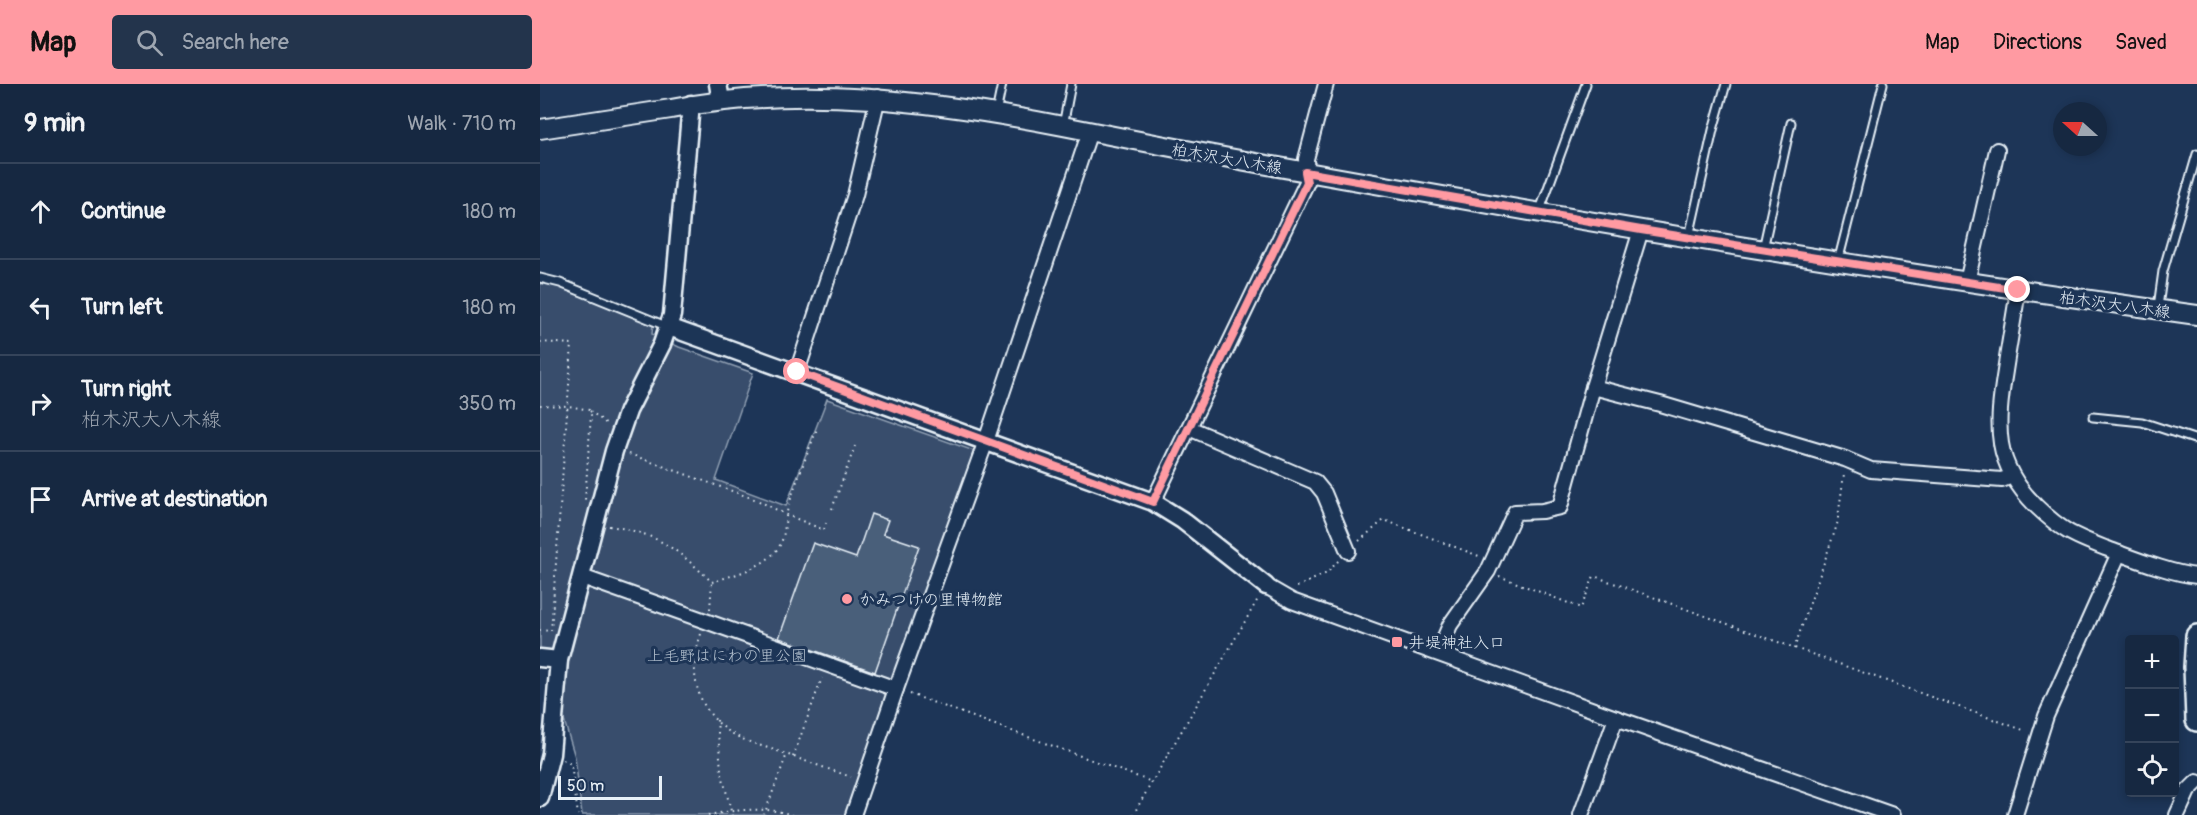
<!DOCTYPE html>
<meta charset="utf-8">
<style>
:root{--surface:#162841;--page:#23344c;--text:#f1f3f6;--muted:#9ea6b1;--line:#35445a;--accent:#ff9aa2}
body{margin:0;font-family:Pangolin,"Klee One",sans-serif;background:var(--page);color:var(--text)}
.controls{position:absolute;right:18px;bottom:18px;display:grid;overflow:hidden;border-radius:6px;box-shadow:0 3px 9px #0003}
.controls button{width:54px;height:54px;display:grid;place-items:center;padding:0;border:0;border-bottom:2px solid var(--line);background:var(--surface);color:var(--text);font:30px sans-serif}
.compass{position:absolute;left:1513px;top:18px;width:54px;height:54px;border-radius:50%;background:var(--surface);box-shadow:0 3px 9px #0003;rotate:291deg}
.scale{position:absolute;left:18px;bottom:15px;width:104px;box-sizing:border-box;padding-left:6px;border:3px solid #e8f1f8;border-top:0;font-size:16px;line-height:21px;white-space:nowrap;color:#e8f1f8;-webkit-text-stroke:4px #1d3557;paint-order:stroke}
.stop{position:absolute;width:18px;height:18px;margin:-14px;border:4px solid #ff9aa2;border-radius:50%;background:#fff}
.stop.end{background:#ff9aa2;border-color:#fff;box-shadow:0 2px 6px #0008}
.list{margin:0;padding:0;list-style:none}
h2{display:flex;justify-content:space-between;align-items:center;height:78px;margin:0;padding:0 24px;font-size:26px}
h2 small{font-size:20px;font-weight:400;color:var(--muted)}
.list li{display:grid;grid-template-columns:39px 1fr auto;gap:18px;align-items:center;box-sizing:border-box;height:96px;padding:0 24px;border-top:2px solid var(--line)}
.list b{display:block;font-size:22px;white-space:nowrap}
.list p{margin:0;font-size:20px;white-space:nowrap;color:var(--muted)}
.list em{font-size:20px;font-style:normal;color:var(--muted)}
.icon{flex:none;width:33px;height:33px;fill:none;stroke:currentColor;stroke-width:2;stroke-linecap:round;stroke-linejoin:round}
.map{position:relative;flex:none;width:1657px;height:731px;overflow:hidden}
header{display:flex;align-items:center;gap:36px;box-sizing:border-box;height:84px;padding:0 30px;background:var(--accent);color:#111}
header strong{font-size:28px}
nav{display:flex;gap:33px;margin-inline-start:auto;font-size:21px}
.search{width:420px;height:54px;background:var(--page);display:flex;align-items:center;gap:15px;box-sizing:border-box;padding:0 21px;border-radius:6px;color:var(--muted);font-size:22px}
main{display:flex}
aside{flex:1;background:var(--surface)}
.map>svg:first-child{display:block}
</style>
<header>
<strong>Map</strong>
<div class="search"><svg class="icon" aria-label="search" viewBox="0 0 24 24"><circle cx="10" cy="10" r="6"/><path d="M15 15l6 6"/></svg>Search here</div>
<nav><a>Map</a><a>Directions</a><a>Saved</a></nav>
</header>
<main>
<aside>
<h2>9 min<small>Walk · 710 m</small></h2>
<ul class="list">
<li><svg class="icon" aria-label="ahead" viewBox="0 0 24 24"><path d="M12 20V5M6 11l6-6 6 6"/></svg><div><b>Continue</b></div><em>180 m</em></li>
<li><svg class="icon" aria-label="left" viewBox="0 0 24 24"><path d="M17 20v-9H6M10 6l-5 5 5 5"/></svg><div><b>Turn left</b></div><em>180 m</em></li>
<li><svg class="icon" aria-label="right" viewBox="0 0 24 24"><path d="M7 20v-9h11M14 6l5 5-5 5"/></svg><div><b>Turn right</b><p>柏木沢大八木線</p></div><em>350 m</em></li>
<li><svg class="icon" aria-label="arrive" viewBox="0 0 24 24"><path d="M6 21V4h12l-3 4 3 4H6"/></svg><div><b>Arrive at destination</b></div></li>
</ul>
</aside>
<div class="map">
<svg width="1657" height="731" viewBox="0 0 1657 731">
<rect width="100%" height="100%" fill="#1d3557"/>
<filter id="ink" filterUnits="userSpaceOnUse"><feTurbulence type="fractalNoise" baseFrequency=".0167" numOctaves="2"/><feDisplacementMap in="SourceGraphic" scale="12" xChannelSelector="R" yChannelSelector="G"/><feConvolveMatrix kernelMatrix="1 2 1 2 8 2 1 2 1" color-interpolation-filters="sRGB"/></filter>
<g filter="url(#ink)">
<!-- green -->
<polygon fill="#374d6c" stroke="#909fb2" stroke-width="1.5" points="0,199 14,200 113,240 112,250 139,263 213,289 176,396 246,422 287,315 437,368 306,731 42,731 35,673 23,633 28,580 11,568 0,567"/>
<!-- building -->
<polygon fill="#495e7a" stroke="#e8f1f8" stroke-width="1.5" points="331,430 348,436 343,450 379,462 335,588 239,554 273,459 316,474"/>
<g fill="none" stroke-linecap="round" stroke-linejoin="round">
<defs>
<g id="service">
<polyline points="456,29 462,0"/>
<polyline points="523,42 531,0"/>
<polyline points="1000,126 1046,0"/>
<polyline points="1149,153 1173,46 1186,0"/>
<polyline points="1223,165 1251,39"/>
<polyline points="1298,178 1343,0"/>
<polyline points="0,194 20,199 126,242"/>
<polyline points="1618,223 1623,187 1657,70"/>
<polyline points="1553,333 1602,338 1657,356"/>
</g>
<g id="minor">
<polyline points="1427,198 1457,66"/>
<path d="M1478,206c-4,27 -9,54 -13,81 -9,56 -12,92 31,135 26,25 36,29 69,42 25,9 67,26 92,28"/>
<polyline points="257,288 315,111 338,13"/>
<polyline points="1053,303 1120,320 1305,375 1331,386 1462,396 1472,392"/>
<polyline points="649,344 775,398 784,409 808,467"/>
<polyline points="613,418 767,98 766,75 786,0"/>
<polyline points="42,493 356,605"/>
<polyline points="726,502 752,517 1076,634 1353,731"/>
<polyline points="898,569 910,541 948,487 975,428 1002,427 1020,423 1053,303 1101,146"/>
<polyline points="313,731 356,605 446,357 550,47"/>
<polyline points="1041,731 1076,634"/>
<polyline points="1475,731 1506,632 1579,469"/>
<polyline points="1637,731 1648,707 1657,698"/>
</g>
<g id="tertiary">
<polyline points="178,0 181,16"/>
<polyline points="129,243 613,418 642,436 726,502"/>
<polyline points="0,574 19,576"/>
<polyline points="0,714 11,670 19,576 74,367 88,327 122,260 132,231 151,20"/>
</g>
<path id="secondary" d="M0,45l131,-20c129,-25 264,-8 392,17 81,16 163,32 244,46 296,53 592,102 890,143"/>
<polyline id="primary" points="1657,552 1655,583 1657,636"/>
</defs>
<!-- service casing -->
<use href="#service" stroke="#e8f1f8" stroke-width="11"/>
<!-- minor casing -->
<use href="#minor" stroke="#e8f1f8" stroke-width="18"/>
<!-- tertiary casing -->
<use href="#tertiary" stroke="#e8f1f8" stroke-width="21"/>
<!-- secondary casing -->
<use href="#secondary" stroke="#e8f1f8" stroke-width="22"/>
<!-- primary casing -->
<use href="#primary" stroke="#e8f1f8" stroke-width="26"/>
<!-- path -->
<g stroke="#e8f1f8" stroke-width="2" stroke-dasharray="1.5 4.5" stroke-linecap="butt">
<polyline points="0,258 32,260 11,547 0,546"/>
<polyline points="0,321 29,322 49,326 51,331 45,416"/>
<polyline points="50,327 67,340"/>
<polyline points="89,370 217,416 247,431 284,446 286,439"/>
<polyline points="292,425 315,362"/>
<path d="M69,442c49,7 69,24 103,56"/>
<polyline points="819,457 844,436 939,472"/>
<polyline points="959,492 1041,524 1054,492 1486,647"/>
<path d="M172,498c21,-7 48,-13 63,-30 12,-13 8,-28 13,-44 8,-27 19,-53 29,-79"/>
<polyline points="757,503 787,489 799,476"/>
<polyline points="170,525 172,498"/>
<path d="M161,550c-15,42 -3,81 37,103 14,7 32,11 48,17 21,8 43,15 65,23"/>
<polyline points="1254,565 1297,441 1304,390"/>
<polyline points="370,610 612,698"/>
<polyline points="177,636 181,686 192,731"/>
<polyline points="253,673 282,594"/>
<polyline points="23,676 31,680 38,731"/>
<path d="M168,731c27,-5 58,-9 84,0"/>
<polyline points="224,731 247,670"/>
<polyline points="593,731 718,515"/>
</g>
<!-- service -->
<use href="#service" stroke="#1d3557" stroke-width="7"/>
<!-- minor -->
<use href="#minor" stroke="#1d3557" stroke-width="14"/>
<!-- tertiary -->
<use href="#tertiary" stroke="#1d3557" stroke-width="16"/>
<!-- secondary -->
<use href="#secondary" stroke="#1d3557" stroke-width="18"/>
<!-- primary -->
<use href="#primary" stroke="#1d3557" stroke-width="21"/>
</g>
</g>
<g fill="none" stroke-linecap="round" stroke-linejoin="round" filter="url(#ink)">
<!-- route -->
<polyline stroke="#ff9aa2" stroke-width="8" points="257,288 613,418 752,129 767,98 765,88 1101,146 1478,206"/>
</g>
<!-- markers -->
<g fill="#ff9aa2" stroke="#1d3557" stroke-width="2">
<circle cx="307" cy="515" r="6"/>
<rect x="851" y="552" width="12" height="12" rx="3"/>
</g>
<g text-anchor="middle" stroke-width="6" stroke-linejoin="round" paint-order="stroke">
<!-- street labels -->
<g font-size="16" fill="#e8f1f8" stroke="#1d3557">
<text transform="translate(687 74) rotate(10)" y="6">柏木沢大八木線</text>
<text transform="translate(1575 220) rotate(8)" y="6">柏木沢大八木線</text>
</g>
<!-- poi labels -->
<g font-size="16" fill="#e8f1f8" stroke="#1d3557" text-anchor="start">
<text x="319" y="521">かみつけの里博物館</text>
<text x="869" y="564">井堤神社入口</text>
</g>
<!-- park labels -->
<g font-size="16" fill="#b3c0ce" stroke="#1d3557">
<text x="187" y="577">上毛野はにわの里公園</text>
</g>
</g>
</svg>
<div class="controls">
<button>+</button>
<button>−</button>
<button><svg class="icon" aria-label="locate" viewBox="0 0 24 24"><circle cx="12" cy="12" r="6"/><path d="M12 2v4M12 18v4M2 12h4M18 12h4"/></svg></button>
</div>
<svg class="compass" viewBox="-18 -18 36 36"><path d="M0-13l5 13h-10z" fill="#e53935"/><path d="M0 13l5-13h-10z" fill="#9ea6b1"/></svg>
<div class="scale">50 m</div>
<div class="stop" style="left:257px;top:288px"></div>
<div class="stop end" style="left:1478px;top:206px"></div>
</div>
</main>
